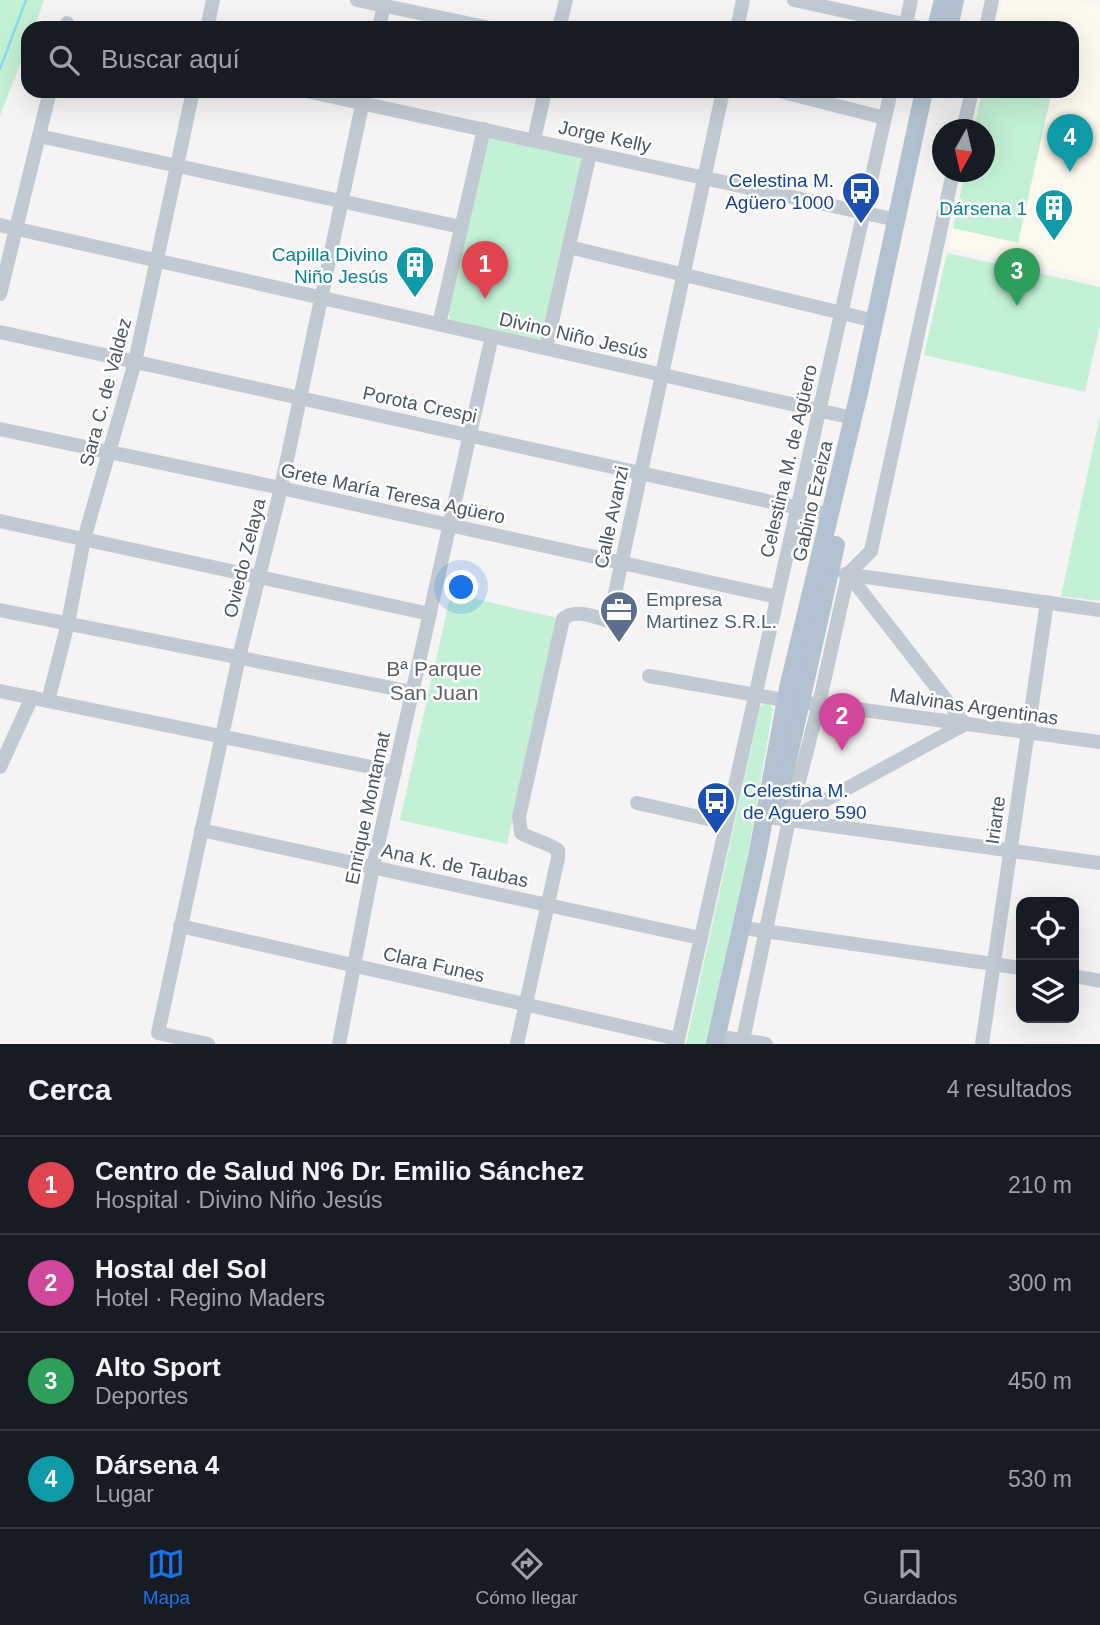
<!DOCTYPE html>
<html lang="es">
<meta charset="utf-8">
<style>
:root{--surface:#171b24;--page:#20242c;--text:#f1f3f6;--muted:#9ea1a6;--line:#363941;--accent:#1a73e8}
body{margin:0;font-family:Arial,sans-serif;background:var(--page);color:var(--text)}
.controls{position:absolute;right:21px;bottom:21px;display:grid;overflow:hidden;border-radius:14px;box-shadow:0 7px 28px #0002}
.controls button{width:63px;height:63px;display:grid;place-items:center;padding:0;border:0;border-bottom:2px solid var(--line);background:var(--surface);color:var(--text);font:35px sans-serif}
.compass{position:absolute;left:932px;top:119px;width:63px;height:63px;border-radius:50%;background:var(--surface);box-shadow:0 7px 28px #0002;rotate:188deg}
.you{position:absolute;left:462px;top:588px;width:24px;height:24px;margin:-18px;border:5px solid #fff;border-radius:50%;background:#1a73e8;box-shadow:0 0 0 10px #1a73e833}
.badge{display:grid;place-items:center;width:46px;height:46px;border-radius:50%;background:var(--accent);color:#fff;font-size:23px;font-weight:700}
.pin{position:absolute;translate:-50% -58px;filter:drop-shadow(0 2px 4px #0008)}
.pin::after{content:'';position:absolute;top:37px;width:24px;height:21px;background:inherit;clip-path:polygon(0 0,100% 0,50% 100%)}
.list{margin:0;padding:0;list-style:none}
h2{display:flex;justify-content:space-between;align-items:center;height:91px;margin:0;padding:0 28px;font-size:30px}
h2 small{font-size:23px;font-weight:400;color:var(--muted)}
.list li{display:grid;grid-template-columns:46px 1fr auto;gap:21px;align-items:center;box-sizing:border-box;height:98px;padding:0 28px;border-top:2px solid var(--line)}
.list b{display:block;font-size:26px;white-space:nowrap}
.list p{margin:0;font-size:23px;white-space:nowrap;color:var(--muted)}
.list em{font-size:23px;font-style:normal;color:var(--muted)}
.icon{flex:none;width:38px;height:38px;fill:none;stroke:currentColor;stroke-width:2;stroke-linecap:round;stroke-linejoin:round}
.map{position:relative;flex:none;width:1100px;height:1044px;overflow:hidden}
.search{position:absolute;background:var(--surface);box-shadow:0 7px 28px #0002;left:21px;right:21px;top:21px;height:77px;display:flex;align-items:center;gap:18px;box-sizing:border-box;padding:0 24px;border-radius:21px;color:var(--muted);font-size:26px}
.sheet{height:483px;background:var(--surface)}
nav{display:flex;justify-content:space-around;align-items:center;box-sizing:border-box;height:98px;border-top:2px solid var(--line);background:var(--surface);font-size:19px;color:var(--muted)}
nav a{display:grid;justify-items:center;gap:4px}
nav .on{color:var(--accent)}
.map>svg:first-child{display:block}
</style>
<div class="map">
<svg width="1100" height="1044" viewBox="0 0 1100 1044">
<rect width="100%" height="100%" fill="#f5f3f3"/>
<!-- commercial -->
<polygon fill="#fdf9ef" points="1002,0 1100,1 1100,281 948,248 965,172 984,172 982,91 1072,91 1072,28 996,28"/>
<!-- green -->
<g fill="#c3f1d5">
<polygon points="0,0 44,0 34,28 28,28 28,44 0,116"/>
<polygon points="982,91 1052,91 1018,243 953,228 965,172 984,172 984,130 974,129"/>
<polygon points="489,136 580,157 582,162 543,337 537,341 451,321 447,311"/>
<polygon points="947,253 1100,287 1100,325 1085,392 924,355"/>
<polygon points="1100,416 1100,601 1061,596"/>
<polygon points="451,593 557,618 507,844 400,820"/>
<polygon points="764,704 769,704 773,709 746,866 708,1044 686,1044 760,707"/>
</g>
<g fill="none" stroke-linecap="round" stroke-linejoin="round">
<!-- stream -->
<polyline stroke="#90daee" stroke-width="2.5" points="0,69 26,0"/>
<!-- minor -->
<g stroke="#c1cad2" stroke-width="14">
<polyline points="357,0 490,28"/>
<polyline points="794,0 922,28"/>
<polyline points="66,28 67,23"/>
<polyline points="207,28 213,0"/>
<polyline points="379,28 385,0"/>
<polyline points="559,28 566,0"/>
<polyline points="737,28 743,0"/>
<polyline points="905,28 911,0"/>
<polyline points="986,28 992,0"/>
<polyline points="306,91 897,220"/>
<polyline points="779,91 885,118"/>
<polyline points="963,130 972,91"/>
<polyline points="39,136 461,227"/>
<polyline points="534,140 545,91"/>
<polyline points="0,225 853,418"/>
<polyline points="569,247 875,321"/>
<polyline points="0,294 50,91"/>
<polyline points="439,324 484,129"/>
<polyline points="0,332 831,515"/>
<polyline points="546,348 590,153"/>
<polyline points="0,429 281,488 777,597"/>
<polyline points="0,521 430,614"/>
<polyline points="845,574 1100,610"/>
<polyline points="0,610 412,692"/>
<polyline points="649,676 801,703 819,704 1100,742"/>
<polyline points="0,691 395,772"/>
<polyline points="48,701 68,623 84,539 135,362 193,91"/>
<polyline points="0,767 32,697"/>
<polyline points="637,803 726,823"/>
<polyline points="775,818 1100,863"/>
<polyline points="789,820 965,724 848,574"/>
<polyline points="201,830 700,938"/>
<polyline points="180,926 678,1039"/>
<polyline points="751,929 1021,968"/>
<polyline points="1074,976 1100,981"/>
<polyline points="728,1038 766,1044"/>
<polyline points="743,1040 789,820 819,704 848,574 871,551 953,172"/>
<polyline points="208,1044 158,1033 239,657 281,488 365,91"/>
<polyline points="339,1044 373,867 492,336"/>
<path d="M517,1044l41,-186v-8c-12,-8 -25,-10 -37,-17l-2,-16 44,-198c12,-11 31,-2 46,2l114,-530"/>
<polyline points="677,1044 891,91"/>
<polyline points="982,1044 1047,602"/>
</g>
<!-- major -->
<g stroke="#b3c2d1" stroke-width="18">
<polyline points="936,28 943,0"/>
<polyline points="949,28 955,0"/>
<polyline points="778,804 836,545"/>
<polyline points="715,1044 757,857 788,688 859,393 924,91"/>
</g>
</g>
<!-- icons -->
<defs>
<symbol id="bus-pin" viewBox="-11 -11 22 30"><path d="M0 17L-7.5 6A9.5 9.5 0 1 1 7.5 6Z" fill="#1a4fb4" stroke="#fff"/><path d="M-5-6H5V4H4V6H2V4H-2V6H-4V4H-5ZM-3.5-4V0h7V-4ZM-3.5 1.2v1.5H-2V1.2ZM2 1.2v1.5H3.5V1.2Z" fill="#fff"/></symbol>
<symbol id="building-pin" viewBox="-11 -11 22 30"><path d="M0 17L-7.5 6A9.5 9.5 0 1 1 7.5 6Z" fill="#0f9aa8" stroke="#fff"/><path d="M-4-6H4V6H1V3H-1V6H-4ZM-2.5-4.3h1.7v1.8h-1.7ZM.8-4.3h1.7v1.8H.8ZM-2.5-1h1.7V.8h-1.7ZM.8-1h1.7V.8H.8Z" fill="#fff"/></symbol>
<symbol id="office-pin" viewBox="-11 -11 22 30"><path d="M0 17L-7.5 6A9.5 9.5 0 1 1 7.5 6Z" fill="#5c6f8a" stroke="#fff"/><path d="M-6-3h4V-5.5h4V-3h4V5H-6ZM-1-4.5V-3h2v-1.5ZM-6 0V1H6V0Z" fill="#fff"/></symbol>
</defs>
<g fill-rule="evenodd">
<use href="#bus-pin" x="839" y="169" width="44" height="60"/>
<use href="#building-pin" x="1032" y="186" width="44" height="60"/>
<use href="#building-pin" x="393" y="243" width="44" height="60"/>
<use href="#office-pin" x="597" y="588" width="44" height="60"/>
<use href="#bus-pin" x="694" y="779" width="44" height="60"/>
</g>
<g text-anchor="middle" stroke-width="5" stroke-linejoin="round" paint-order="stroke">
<!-- street labels -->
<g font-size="19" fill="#4a5661" stroke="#fff">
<text transform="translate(605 136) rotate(12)" y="7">Jorge Kelly</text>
<text transform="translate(574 335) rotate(13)" y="7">Divino Niño Jesús</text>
<text transform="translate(105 392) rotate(-75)" y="7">Sara C. de Valdez</text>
<text transform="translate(420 404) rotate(12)" y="7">Porota Crespi</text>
<text transform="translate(788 461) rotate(-77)" y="7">Celestina M. de Agüero</text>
<text transform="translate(393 493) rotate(12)" y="7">Grete María Teresa Agüero</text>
<text transform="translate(812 501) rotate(-77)" y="7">Gabino Ezeiza</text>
<text transform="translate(611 517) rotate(-78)" y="7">Calle Avanzi</text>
<text transform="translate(244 558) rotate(-76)" y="7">Oviedo Zelaya</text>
<text transform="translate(974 706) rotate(8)" y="7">Malvinas Argentinas</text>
<text transform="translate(367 808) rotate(-78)" y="7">Enrique Montamat</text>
<text transform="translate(995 820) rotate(-82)" y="7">Iriarte</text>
<text transform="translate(455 865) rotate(12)" y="7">Ana K. de Taubas</text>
<text transform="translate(434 964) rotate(13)" y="7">Clara Funes</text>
</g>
<!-- transit labels -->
<g font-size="19" fill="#164399" stroke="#fff" text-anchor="end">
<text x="834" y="187">Celestina M.<tspan x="834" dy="22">Agüero 1000</tspan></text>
<text x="743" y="797" text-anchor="start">Celestina M.<tspan x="743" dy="22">de Aguero 590</tspan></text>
</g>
<!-- culture labels -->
<g font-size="19" fill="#0d838f" stroke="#fff" text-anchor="end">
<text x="1027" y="215">Dársena 1</text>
<text x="388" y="261">Capilla Divino<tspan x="388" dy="22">Niño Jesús</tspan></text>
</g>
<!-- service labels -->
<g font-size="19" fill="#4e5e75" stroke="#fff" text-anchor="start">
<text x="646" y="606">Empresa<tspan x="646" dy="22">Martinez S.R.L.</tspan></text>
</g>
<!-- neighbourhood labels -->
<g font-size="21" fill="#5f6368" stroke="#fff">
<text x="434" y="676">Bª Parque<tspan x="434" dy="24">San Juan</tspan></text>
</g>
</g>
</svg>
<div class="controls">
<button><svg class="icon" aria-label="locate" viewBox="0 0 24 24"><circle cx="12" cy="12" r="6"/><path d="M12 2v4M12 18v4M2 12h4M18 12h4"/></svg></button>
<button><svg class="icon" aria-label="layers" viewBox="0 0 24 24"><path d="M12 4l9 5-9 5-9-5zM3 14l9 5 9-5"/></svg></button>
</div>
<svg class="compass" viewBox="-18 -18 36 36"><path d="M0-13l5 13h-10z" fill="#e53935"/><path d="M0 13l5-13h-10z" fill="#9ea1a6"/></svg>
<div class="you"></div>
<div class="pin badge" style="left:485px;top:299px;background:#e0444e">1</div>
<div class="pin badge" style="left:842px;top:751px;background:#d1479c">2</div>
<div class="pin badge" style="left:1017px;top:306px;background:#2e9e5b">3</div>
<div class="pin badge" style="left:1070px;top:172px;background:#0f9aa8">4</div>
<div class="search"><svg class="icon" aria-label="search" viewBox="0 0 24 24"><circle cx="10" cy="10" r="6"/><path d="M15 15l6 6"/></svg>Buscar aquí</div>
</div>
<section class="sheet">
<h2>Cerca<small>4 resultados</small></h2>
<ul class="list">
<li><span class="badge" style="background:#e0444e">1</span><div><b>Centro de Salud Nº6 Dr. Emilio Sánchez</b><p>Hospital · Divino Niño Jesús</p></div><em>210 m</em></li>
<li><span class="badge" style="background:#d1479c">2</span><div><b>Hostal del Sol</b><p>Hotel · Regino Maders</p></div><em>300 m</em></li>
<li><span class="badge" style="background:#2e9e5b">3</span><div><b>Alto Sport</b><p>Deportes</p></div><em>450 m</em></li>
<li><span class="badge" style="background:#0f9aa8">4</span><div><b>Dársena 4</b><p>Lugar</p></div><em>530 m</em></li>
</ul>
</section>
<nav>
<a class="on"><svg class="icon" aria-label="map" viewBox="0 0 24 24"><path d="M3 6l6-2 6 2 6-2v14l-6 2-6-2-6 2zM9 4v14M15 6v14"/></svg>Mapa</a>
<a><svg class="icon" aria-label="directions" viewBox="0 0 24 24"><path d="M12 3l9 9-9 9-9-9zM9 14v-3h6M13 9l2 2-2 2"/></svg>Cómo llegar</a>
<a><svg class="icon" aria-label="saved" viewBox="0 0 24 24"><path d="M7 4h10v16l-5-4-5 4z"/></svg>Guardados</a>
</nav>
